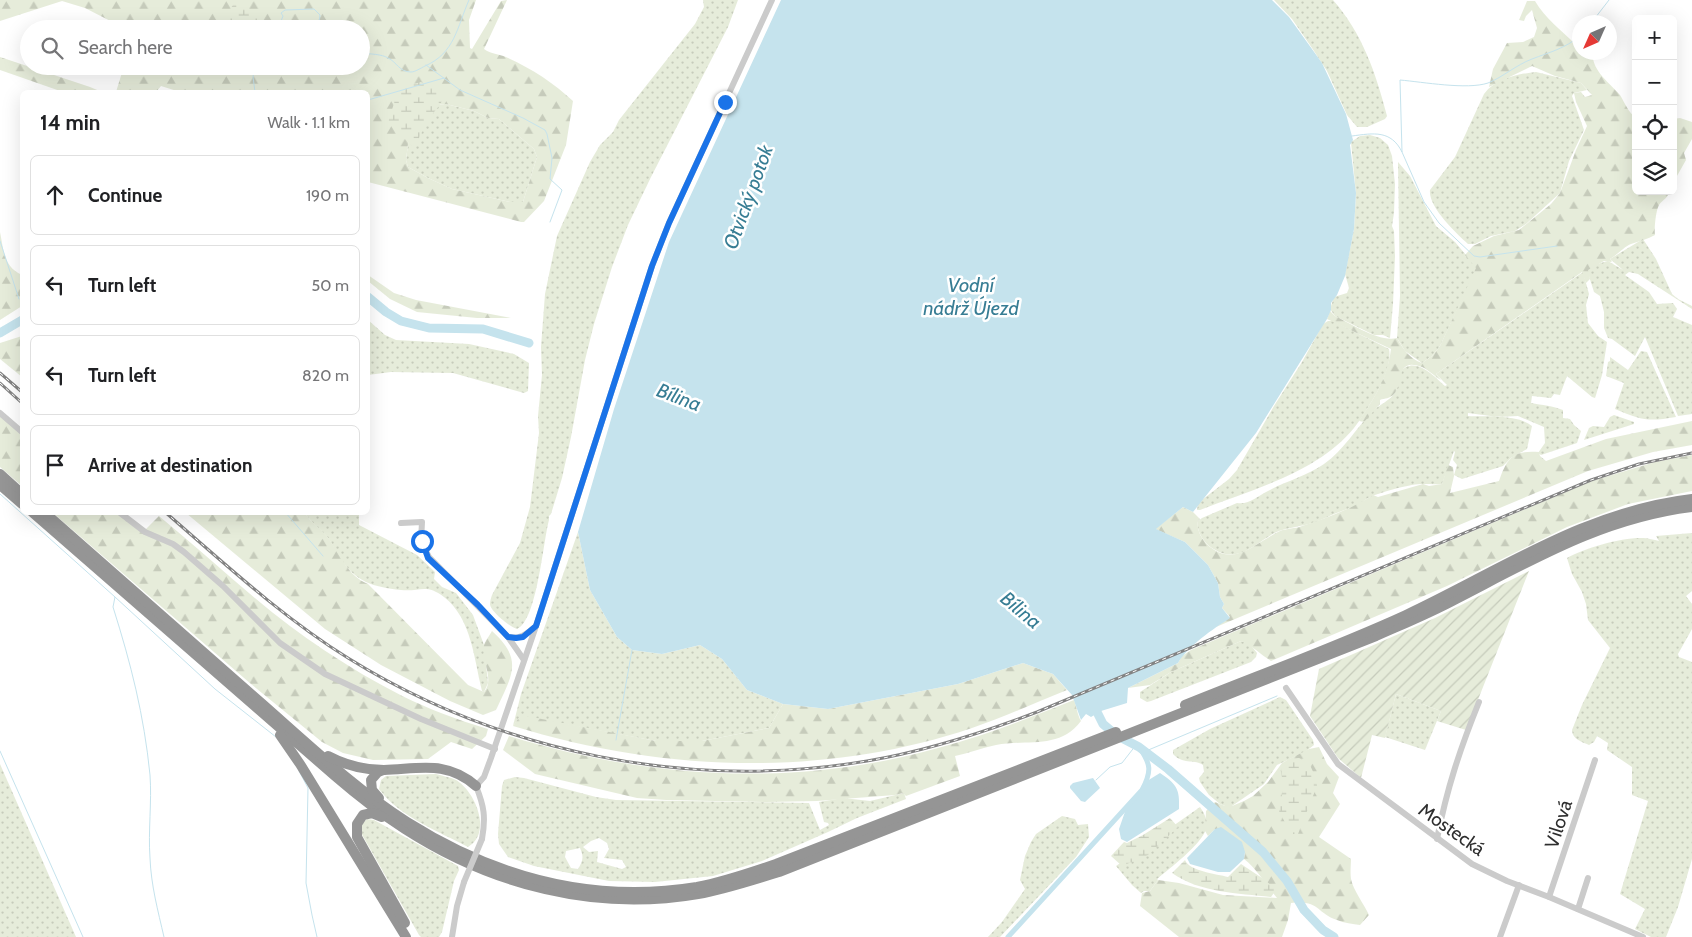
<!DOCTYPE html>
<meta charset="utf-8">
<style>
:root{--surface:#fff;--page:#f2f2f2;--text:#202124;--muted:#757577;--line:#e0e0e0}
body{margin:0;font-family:Cabin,sans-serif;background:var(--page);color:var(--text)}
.controls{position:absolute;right:15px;top:15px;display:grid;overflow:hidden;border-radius:8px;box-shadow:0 5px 20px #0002}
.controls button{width:45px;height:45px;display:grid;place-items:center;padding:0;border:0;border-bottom:1px solid var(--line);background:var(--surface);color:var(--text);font:25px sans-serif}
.compass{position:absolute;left:1572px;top:15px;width:45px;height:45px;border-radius:50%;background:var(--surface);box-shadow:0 5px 20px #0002;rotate:225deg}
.stop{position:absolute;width:15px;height:15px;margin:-11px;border:4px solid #1a73e8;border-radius:50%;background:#fff}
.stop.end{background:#1a73e8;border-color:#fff;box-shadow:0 1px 5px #0008}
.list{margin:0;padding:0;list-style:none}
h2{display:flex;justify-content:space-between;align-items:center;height:65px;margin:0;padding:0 20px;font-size:21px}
h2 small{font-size:16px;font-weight:400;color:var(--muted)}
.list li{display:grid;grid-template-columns:32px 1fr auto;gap:15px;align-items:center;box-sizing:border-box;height:80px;margin:0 10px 10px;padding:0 10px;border:1px solid var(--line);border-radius:8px}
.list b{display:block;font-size:19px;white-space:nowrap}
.list em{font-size:16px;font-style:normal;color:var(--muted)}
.icon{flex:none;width:28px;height:28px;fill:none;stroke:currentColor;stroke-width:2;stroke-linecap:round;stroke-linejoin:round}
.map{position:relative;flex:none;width:1692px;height:937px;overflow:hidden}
.search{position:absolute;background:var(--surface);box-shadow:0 5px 20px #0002;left:20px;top:20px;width:350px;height:55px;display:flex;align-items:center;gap:12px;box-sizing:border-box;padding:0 18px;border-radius:28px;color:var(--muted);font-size:19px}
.panel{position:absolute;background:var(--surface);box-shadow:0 5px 20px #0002;left:20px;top:90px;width:350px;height:425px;border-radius:8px}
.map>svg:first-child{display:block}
</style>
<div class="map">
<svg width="1692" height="937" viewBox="0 0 1692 937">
<defs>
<pattern id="grass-dots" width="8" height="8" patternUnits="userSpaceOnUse" patternTransform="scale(1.25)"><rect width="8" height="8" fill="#e6ecda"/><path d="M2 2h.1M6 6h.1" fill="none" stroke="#c6cbbb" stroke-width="1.8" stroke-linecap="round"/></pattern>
<pattern id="forest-firs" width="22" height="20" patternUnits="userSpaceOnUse" patternTransform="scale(1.25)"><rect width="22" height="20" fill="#e6ecda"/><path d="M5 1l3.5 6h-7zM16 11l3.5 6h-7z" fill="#c6cbbb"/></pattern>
<pattern id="wetland-marsh" width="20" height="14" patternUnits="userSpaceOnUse" patternTransform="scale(1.25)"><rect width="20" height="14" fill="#e6ecda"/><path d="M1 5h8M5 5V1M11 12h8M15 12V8" fill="none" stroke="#c6cbbb"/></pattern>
<pattern id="garden-furrows" width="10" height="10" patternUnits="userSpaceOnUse" patternTransform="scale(1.25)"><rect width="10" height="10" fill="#e6ecda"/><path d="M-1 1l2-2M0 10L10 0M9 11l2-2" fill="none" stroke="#c6cbbb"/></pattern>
</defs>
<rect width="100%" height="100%" fill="#fff"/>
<!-- grass -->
<g fill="url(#grass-dots)" fill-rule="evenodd">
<path d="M703,0h35l-10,27 -77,150 -23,48 -16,42 -18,57 -9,36 -14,77 -9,41 -11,36 -2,2v4c-6,22 -12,101 -32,109 -7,-2 -27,-18 -27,-25 0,-3 1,-6 2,-9l28,-52 10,-36 9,-74 -1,-17 4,-41 -1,-28 4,-53 12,-58 33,-74 10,-17 13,-13 6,-12 76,-96 9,-17z"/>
<path d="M1274,0h59c29,33 43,73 54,116l-2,3 -18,8h-10l-10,-12 -20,-44 -15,-23 -20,-29z"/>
<path d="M1536,72l45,11 6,7 -13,3 -2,3 12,34 -15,31 -9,32 -34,31 -11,7 -24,5 -16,8h-7c-12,-11 -40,-37 -38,-54l25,-33 29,-63c12,-16 34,-20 52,-22z"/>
<polygon points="446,104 474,111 488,118 499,119 534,149 537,157 523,202 510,202 452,189 428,178 408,167 406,160 410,128 434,105"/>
<polygon points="1370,135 1380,138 1388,145 1392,156 1395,184 1394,213 1392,226 1394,231 1395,256 1393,304 1390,338 1383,335 1374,335 1335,316 1330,309 1334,297 1347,293 1349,288 1345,274 1354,229 1356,194 1351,142 1360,136"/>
<polygon points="1398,162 1410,176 1436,226 1455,242 1477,268 1440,346 1432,356 1422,363 1405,351 1397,338 1400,296"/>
<polygon points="1643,239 1656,259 1672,294 1678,299 1692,306 1692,309 1638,274 1629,272 1625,275 1649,292 1657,304 1673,303 1677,309 1673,317 1692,325 1692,414 1678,416 1645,337 1635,356 1612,339 1608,338 1604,328 1604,312 1600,296 1594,292 1587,270 1597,264 1608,261 1623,270 1610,259"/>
<path d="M1583,272l6,22 -3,11 2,18 10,13 9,6 -5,33 -6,20 -1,3 -3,-1 -25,-21 -7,19 -6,-1 -3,4 -19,-2 -1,7c11,2 22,3 32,7v8l7,1 4,6 7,6 -4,12 -36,12 -3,-2 7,-10 -1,-16 -26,-11 -20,1 -30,-4v3c19,1 49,-2 64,10l-5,23 -16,9 -8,8 -41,13 -8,-4 3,-10 -4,-5 2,-8 -1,-1 -12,33c-11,1 -19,-1 -30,1 -12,2 -29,7 -40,11 -5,2 -9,6 -13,8 -8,4 -17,7 -25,10 -9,4 -19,9 -29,11 -9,2 -17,3 -26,6 -15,6 -27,20 -43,23 -18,4 -41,-15 -38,-33l4,-3 35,-15c12,2 21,-7 31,-12 18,-10 39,-15 56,-27 20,-14 32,-36 49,-53 6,-6 16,-10 21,-17 6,-7 3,-23 12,-27 14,-7 30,11 39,19l2,-1 -11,-11z"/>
<polygon points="368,320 385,335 396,340 469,344 514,354 529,363 528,391 524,393 453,373 391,372 368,375"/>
<path d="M1328,321h5l56,28c3,14 -7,35 -14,47 -7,11 -13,22 -21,32 -37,45 -101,61 -154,82h-3l1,-7 31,-24 8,-9 37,-64 28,-44 21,-38z"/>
<path d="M1641,351l6,1 29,65c-28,5 -35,3 -61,-8l9,-26 -18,-7 2,-14 2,-1v-4l18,13z"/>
<polygon points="1614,415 1634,422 1634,424 1584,440 1589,428 1593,426 1604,427 1610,417"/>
<path d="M305,513h54v12l58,30 18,17 -1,7 8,8 14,6 17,22 11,30 4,38 -4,9 -2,-1c-8,-31 -10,-72 -38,-94 -18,-14 -24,-5 -43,-7 -28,-3 -45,-8 -61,-32 -5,-7 -7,-14 -12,-20 -7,-9 -17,-15 -23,-25z"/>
<polygon points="578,532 590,590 617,637 632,650 662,654 700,645 722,659 747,690 783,704 769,728 702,741 656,741 521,716 513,726 521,694"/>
<path d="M1692,533v58l-6,5 6,8v25l-14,25 1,3 13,5v197l-14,48 -12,30h-15l-16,-8 10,-20 -25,-15 28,-93 -16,-6v-28l-25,-17 1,-7 -11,-7 -3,6 -5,3c-7,-3 -17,-6 -17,-15l10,-25 28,-57 -22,-28 -2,-16 -4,-12 -10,-18 -5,-16c17,-10 56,-21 76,-20 5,0 11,2 16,3l-3,-5z"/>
<polygon points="1241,641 1250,644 1257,653 1256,657 1251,662 1151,701 1147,702 1140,698 1140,692 1171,672"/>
<polygon points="1396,694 1441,711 1425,750 1385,737"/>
<path d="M1280,697l6,3 27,40 1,5 -9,7 -28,13 -13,19 -32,22h-7l-5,-2 -11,-9 -9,-13 -1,-4 5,-6 -1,-7c-8,-6 -20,0 -30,-11v-4l37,-21z"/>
<polygon points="0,764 76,937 0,937"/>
<path d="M436,774c6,2 14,3 20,6 19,11 37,53 12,67 -30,-16 -68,-30 -89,-58l2,-9 5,-4z"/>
<path d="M515,777l9,1 72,19 20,3 193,3 11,27 9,-5 -1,-2 -4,-1 -5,-20 24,-4 27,3 34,-8 2,6 -49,19 -29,14 -66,29 -49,15 -58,6 -46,-1 -75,-15 -26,-9 -9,-13 -1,-10 4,-48 2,-6zM599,838l8,5 2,6 -5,9 18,2 4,7 -4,2 -25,-7 1,-11 -9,1 -6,-5 8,-6zM580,848c4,9 3,13 -2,21l-7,-1 -6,-11 1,-6z"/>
<path d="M1200,807c5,7 8,14 6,22 -4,15 -37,40 -49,50l1,1 -8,11h-6l-3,2 -9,-8 -16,-19z"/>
<polygon points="1062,816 1075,819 1078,825 1088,824 1089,837 1076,857 1000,937 988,937 1002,922 1025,889 1020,880 1025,856 1031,842 1036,834"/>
<polygon points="367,819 374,820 458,866 459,870 454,881 442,932 439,937 421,937 419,935 360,831 362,824"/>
</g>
<!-- forest -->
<g fill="url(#forest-firs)" fill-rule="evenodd">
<path d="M0,0h476l-7,20 1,28 2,1 29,-48 6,-1 -23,49c7,5 15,5 22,8 25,11 48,26 67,44l-7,44 -22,56 -20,21h-3l-153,-40v-90h-188l-19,-6 -5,6h-40l8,-26h237v-37h-235l-41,-21 -23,-7 -62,20zM446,104l28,7 14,7 11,1 35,30 3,8 -14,45h-13l-58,-13 -24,-11 -20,-11 -2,-7 4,-32 24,-23z"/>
<path d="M1527,1h8c10,17 26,29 40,43l4,-4 1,12 13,1c-2,17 17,30 27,42 5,8 8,17 16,23v73h33c-1,8 -6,8 -10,14 -3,5 -5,23 -4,30 -7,4 -16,6 -24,9 -6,2 -14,11 -21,15l2,2 -1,1 -7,-1 -16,9 2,9 -4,4 -4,-11 -146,102 5,6c-6,-3 -12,-10 -19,-13 -27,-10 -18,16 -28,27 -4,5 -9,4 -14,6v4l-16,18 -5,-1c16,-24 28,-42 32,-72l-64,-30 3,-8 5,5c15,7 45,27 62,22 6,11 13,21 25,25l10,-7 8,-10 36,-78 -11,-13 8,-9 21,-10 25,-6 32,-26 9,-11 16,-43 11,-24 -11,-24 -2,-9 7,-1 4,5 7,-2 -11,-12 -26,-7 -23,-10 -43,21 4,-18 14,-26 16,-1 11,-5 3,-9 -5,-18 -6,6 -2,5 -5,-1z"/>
<polygon points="0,57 90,87 102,92 63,92 0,70"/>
<polygon points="1680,118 1692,122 1692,139 1684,153 1686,160 1673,183 1673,119"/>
<path d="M0,232c4,19 3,34 22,43v31l-22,14z"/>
<polygon points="368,275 394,293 416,300 511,318 477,318 417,312 390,299 368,281"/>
<polygon points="22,336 22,377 0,359 0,343"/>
<polygon points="0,416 22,435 22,486 0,467"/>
<path d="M1692,421v24l-39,7 -65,19 -372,156 14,-10 -8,-9 2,-4 -4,-7 -2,-14 -10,-18 -23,-23 -30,-13 28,-22 10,5 7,7 -2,2c-3,18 20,38 38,33 16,-4 29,-16 44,-23 7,-3 15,-2 22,-5 25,-8 49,-17 71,-31l5,2 45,-13 6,2 13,-2 6,-19 5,2 1,9 -4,17 49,-12c8,-23 14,-31 40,-29l1,4 6,5 60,-22z"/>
<path d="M1692,455v36l-64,13 -61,23 -120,59 -176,75c-11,-7 -18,-15 -30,-20l-70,31 -21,13 -22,3 50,-25 4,-7 9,-6 401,-169 63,-19z"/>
<path d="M53,513h64l25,20 17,-17c44,36 86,76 131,110 43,32 101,68 151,87 15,6 31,11 47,16l-2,7 -14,13 -21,-7 -23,17 -55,1 -30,-7 -21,-11 -71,-58z"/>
<path d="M186,513h119c6,10 17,16 24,26 12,17 19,37 39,45l100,101 16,7c11,-12 -3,-32 0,-47 1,-4 6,-10 8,-14 32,29 20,44 4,79l-13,5 -33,-14 -69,-36 -56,-36z"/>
<path d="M1023,663l30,11 14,16c-32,13 -63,27 -95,38 -149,50 -310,44 -459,-2l8,-11 135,26h46l67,-13 14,-24 45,5 130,-25z"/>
<path d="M1074,700c3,7 3,14 7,21 -22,29 -54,18 -85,24 -14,3 -27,8 -41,11l5,20 -54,20 -3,-3 -8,2 -78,6 -50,1 -101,-2 -29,-2 -102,-24 -32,-24 6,-14c140,43 287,52 429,12 47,-12 91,-30 136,-48z"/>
<path d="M1319,747l8,17 12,13 -6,16 7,11 -21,33 32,22c0,6 -1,13 0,20 2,11 13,25 18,36l-9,10c-7,-1 -16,-2 -23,-5 -21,-7 -17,-20 -46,-17l-3,17 -6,17h-103l-39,-31 2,-13 8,-2 8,-11 21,3 44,12 54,3c-11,-13 -20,-29 -33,-39l1,-7 -30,-23 -7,7 -3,-5 1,-20 9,-9 10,4h7l12,-5 9,-5 15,-14 14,-19 27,-14z"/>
</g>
<!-- wetland -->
<g fill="url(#wetland-marsh)">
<polygon points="236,0 241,0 267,29 218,29"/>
<path d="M421,82l16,9 6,7c-2,7 -7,11 -11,17 -7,10 -14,23 -17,34l-27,-27 11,-34z"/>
<polygon points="1299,758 1309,763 1316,778 1317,786 1298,834 1291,834 1279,811 1283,790 1281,767 1288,759"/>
<polygon points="1170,818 1178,827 1148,855 1122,866 1111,856 1124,842 1127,843 1143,835"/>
<path d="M1185,860c4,11 32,14 43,17l13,-13 24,16 11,10 -5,7c-33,-4 -71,-4 -99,-24z"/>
</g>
<!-- garden -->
<polygon fill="url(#garden-furrows)" points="1529,571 1466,730 1437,721 1441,711 1396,694 1385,738 1372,735 1361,778 1338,758 1310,716 1319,669 1435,618"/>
<!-- water -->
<g fill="#c5e3ed">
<path d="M781,0h491l17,17 33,46 24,51 7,26 -3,5 6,48 -2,36 -9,47 -8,19 -6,8v7l-4,9 -71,114 -63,79 -10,-5 -27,22 29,13 23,23 10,18 2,14 4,7 -2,4 8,10c-17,11 -42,28 -52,45l-50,25 -1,15 -26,8 -10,6 -5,-3 -5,6 -9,-25 -19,-21 -30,-11 -65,21 -130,25 -45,-5 -36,-14 -25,-31 -22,-14 -38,9 -30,-4 -15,-13 -27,-47 -12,-58 36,-123 55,-167z"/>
<path d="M1160,773c16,11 20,15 19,36l-52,33 -6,-3 -2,-10 8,-23 15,-16 5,-9z"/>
<polygon points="1093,778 1100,788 1085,802 1081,801 1070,788 1070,786 1073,783"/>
<polygon points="1221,827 1242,842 1245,852 1244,859 1230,872 1218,872 1190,864 1187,858 1215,829"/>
</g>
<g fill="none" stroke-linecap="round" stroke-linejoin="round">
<!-- stream -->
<g stroke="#c5e3ed" stroke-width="1">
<polyline points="1592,22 1609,0"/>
<path d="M278,29l5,-13 -2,-3 4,-3 29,-1 6,6c0,6 -3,8 -4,14"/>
<path d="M361,53c8,1 21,1 27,5 9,4 11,14 23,14 4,0 10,-4 14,-6 30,-13 32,-39 44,-66"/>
<polyline points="426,65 460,90 523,118 545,130 547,134 552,158 550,179 562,190 550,222"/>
<polyline points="255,66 253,77 255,92"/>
<polyline points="368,100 444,78"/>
<path d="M1352,136c22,-3 39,-6 50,16l-2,-72c23,2 67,10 88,3 15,-6 28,-18 44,-24 18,-7 32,-10 48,-23"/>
<polyline points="1402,152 1424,202 1439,223 1474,256 1480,257 1557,246"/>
<polyline points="0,241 19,299"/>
<path d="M0,494l115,103 -2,10c18,57 31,108 37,168 2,27 -2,56 0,83 1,27 8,53 14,79"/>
<polyline points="285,512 323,556"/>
<polyline points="115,597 215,689 276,737"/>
<polyline points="616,740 632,650"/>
<polyline points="0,751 83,937"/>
<polyline points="1146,751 1277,696"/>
<polyline points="299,771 308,788 306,883 312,915 317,937"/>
<polyline points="1096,780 1110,767 1122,763 1136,745"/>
</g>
<!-- canal -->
<path stroke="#c5e3ed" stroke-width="5" d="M1008,937l134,-147c10,-19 9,-26 -3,-43"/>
<!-- river -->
<g stroke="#c5e3ed" stroke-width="9">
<polyline points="368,297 386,312 401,321 429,328 483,329 529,343"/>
<polyline points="0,333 22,320"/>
<polyline points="1093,704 1103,724 1116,735 1139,747 1168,769 1263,852 1287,881 1304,910 1323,930 1334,937"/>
</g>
<!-- minor -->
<g stroke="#cbcbcb" stroke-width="6">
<polyline points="0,413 22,432"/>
<polyline points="119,512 145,532 173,544 184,552 223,586 280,643 325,674 421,719 495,749"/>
<polyline points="401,523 422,522 421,541 429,557 508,637"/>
<path d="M524,660l-16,-23c13,2 17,-2 27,-10"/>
<polyline points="1286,688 1338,764 1472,864 1507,881 1549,897 1643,937"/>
<path d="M482,839c4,-22 2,-33 -6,-53l8,-9 7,-19 45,-132 116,-360 17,-43 103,-223"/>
<path d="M1437,839c10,-51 23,-90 42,-137"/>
<polyline points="1549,897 1595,760"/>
<polyline points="1578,909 1588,878"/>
<polyline points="452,937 457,906 464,882"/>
<polyline points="1500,937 1519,885"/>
</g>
<!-- highway -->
<g stroke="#959595" stroke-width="10">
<polyline points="0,474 22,494"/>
<polyline points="0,485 22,504"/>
<path d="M32,512l303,264c22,19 45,37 70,53 87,56 190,83 293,65 28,-5 54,-14 81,-22l597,-236c27,-12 54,-23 80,-37 78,-40 147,-81 236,-92"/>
<path d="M44,512c72,63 144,126 215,189 48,42 95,87 148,121 89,56 185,82 290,65 27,-5 53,-14 79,-23l340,-132"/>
<path d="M1185,705c74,-30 149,-57 221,-90 94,-44 180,-104 286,-116"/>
<polyline points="280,735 300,764 406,937"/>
<path d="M328,756c17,9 36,14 56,14 35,-1 63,-10 92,16"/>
<polyline points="379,798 372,790 371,780 378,772 383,770"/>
<polyline points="382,817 372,813 363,815 357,824 357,837 405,923"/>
</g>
<defs>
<g id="rail">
<polyline points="0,373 22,392"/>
<polyline points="0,383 22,403"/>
<path d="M165,512c59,51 117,105 183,146 153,95 342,133 519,103 59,-10 115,-28 170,-49l554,-232 48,-16 53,-11"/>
</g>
</defs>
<!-- rail casing -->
<use href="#rail" stroke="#838383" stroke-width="3"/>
<!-- rail -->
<use href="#rail" stroke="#fff" stroke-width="1" stroke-dasharray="4" stroke-linecap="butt"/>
<!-- minor-bridge -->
<polyline stroke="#cbcbcb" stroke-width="6" points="464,882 482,839"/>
</g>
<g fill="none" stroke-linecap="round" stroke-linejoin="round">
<!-- route -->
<polyline stroke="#1a73e8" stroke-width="6" points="422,541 428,558 478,605 508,637 516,638 523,637 536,626 652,266 669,223 725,102"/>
</g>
<g text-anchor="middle" stroke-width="5" stroke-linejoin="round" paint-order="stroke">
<!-- street labels -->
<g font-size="19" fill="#2e2e2e" stroke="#fff">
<text transform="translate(1558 824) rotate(-72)" y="7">Vilová</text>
<text transform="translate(1452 829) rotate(35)" y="7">Mostecká</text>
</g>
<!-- water labels -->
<g font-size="20" font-style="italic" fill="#377d94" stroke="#fff">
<text transform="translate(748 197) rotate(-70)" y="7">Otvický potok</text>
<text x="971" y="292">Vodní<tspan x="971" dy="23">nádrž Újezd</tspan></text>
<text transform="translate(679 397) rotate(21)" y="7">Bílina</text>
<text transform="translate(1021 610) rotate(40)" y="7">Bílina</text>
</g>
</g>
</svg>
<div class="controls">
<button>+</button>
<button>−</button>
<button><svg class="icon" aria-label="locate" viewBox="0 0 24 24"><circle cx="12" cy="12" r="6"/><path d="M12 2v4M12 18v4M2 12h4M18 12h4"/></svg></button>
<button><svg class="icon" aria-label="layers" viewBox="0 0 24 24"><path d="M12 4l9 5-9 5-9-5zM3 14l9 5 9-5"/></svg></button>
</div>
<svg class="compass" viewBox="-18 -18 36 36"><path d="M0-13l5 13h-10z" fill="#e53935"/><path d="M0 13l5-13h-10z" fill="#757577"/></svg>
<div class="stop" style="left:422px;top:541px"></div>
<div class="stop end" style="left:725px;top:102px"></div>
<div class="search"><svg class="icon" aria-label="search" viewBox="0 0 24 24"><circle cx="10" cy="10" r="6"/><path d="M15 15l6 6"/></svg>Search here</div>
<section class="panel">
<h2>14 min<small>Walk · 1.1 km</small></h2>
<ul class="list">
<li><svg class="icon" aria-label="ahead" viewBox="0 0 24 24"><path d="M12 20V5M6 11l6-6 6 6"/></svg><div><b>Continue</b></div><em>190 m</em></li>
<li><svg class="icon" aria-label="left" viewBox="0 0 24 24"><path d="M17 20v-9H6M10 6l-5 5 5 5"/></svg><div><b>Turn left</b></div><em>50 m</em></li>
<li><svg class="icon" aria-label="left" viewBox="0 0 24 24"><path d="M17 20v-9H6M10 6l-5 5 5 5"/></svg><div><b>Turn left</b></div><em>820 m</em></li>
<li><svg class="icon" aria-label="arrive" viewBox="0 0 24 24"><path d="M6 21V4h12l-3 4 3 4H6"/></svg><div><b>Arrive at destination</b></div></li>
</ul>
</section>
</div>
